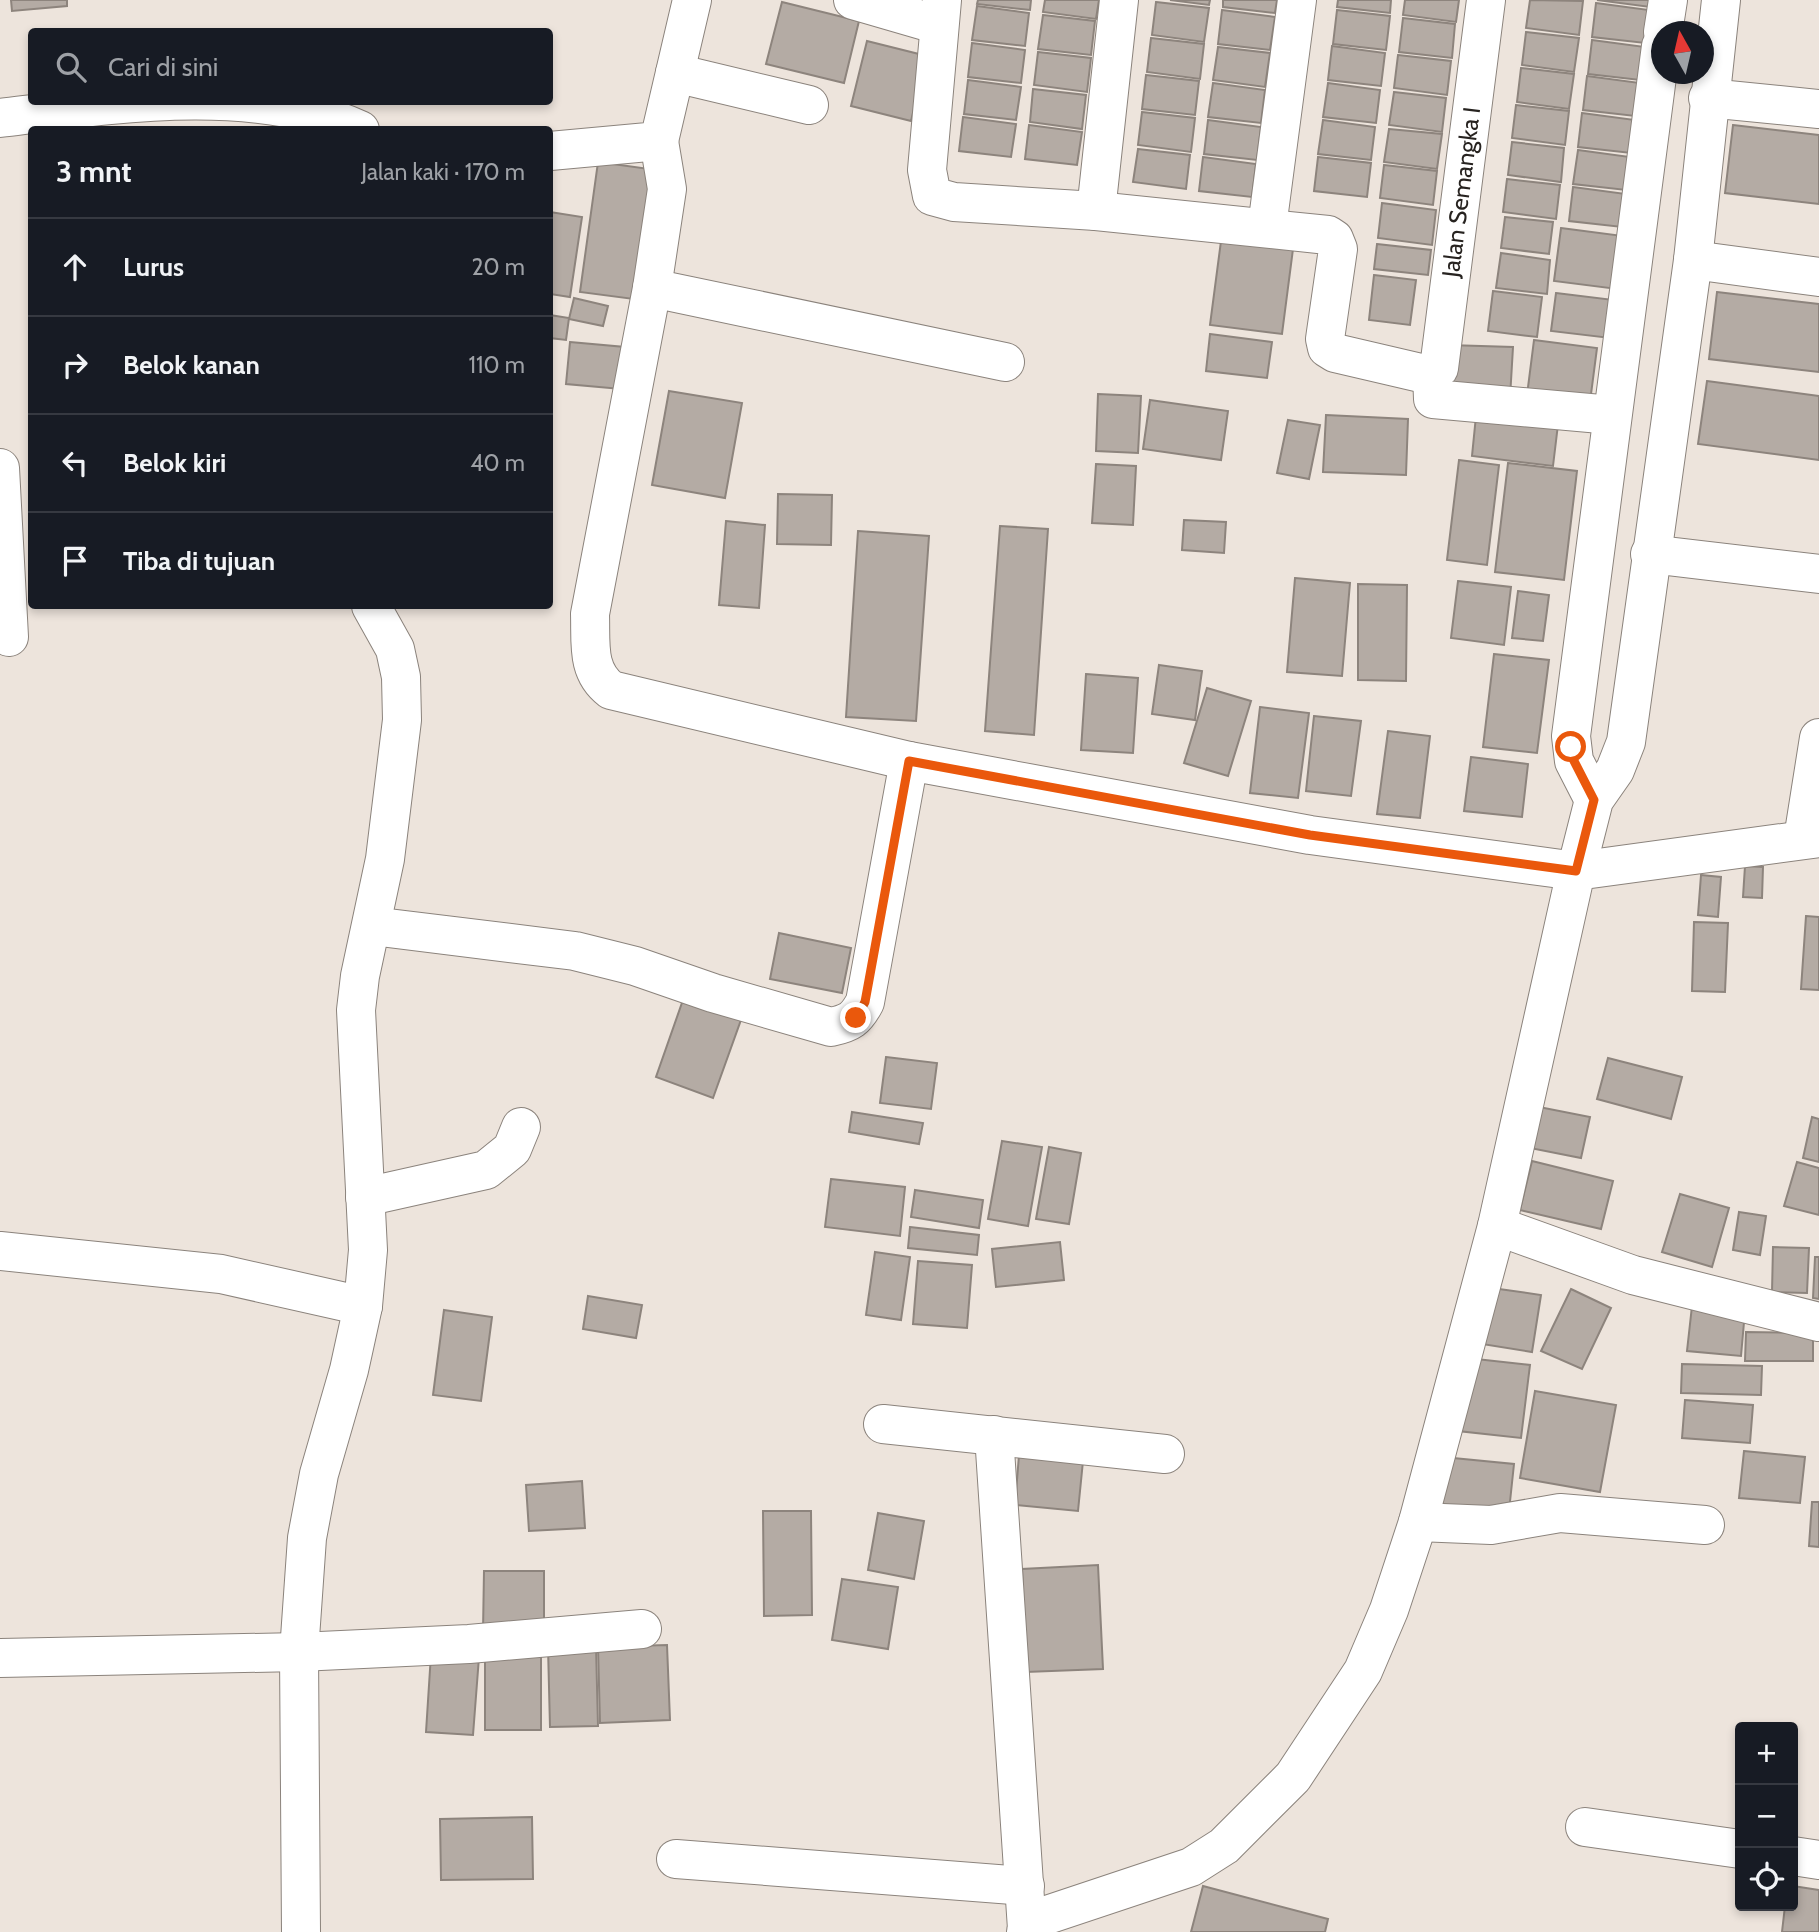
<!DOCTYPE html>
<html lang="id">
<meta charset="utf-8">
<style>
:root{--surface:#171b24;--page:#20242c;--text:#f1f3f6;--muted:#9ea1a6;--line:#363941}
body{margin:0;font-family:Cabin,sans-serif;background:var(--page);color:var(--text)}
.controls{position:absolute;right:21px;bottom:21px;display:grid;overflow:hidden;border-radius:7px;box-shadow:0 4px 10px #0003}
.controls button{width:63px;height:63px;display:grid;place-items:center;padding:0;border:0;border-bottom:2px solid var(--line);background:var(--surface);color:var(--text);font:35px sans-serif}
.compass{position:absolute;left:1651px;top:21px;width:63px;height:63px;border-radius:50%;background:var(--surface);box-shadow:0 4px 10px #0003;rotate:352deg}
.stop{position:absolute;width:21px;height:21px;margin:-16px;border:5px solid #ea580c;border-radius:50%;background:#fff}
.stop.end{background:#ea580c;border-color:#fff;box-shadow:0 2px 7px #0008}
.list{margin:0;padding:0;list-style:none}
h2{display:flex;justify-content:space-between;align-items:center;height:91px;margin:0;padding:0 28px;font-size:30px}
h2 small{font-size:23px;font-weight:400;color:var(--muted)}
.list li{display:grid;grid-template-columns:46px 1fr auto;gap:21px;align-items:center;box-sizing:border-box;height:98px;padding:0 28px;border-top:2px solid var(--line)}
.list b{display:block;font-size:26px;white-space:nowrap}
.list em{font-size:23px;font-style:normal;color:var(--muted)}
.icon{flex:none;width:38px;height:38px;fill:none;stroke:currentColor;stroke-width:2;stroke-linecap:round;stroke-linejoin:round}
.map{position:relative;flex:none;width:1819px;height:1932px;overflow:hidden}
.search{position:absolute;background:var(--surface);box-shadow:0 4px 10px #0003;left:28px;top:28px;width:525px;height:77px;display:flex;align-items:center;gap:18px;box-sizing:border-box;padding:0 24px;border-radius:7px;color:var(--muted);font-size:26px}
.panel{position:absolute;background:var(--surface);box-shadow:0 4px 10px #0003;left:28px;top:126px;width:525px;height:483px;border-radius:7px}
.map>svg:first-child{display:block}
</style>
<div class="map">
<svg width="1819" height="1932" viewBox="0 0 1819 1932">
<rect width="100%" height="100%" fill="#ede4dc"/>
<!-- building -->
<g fill="#b4aba4" stroke="#8d847d" stroke-width="2">
<polygon points="11,0 67,0 67,6 12,11"/>
<polygon points="978,0 1031,0 1030,10 977,4"/>
<polygon points="1045,0 1099,0 1096,19 1043,12"/>
<polygon points="1170,0 1210,0 1209,5"/>
<polygon points="1223,0 1277,0 1275,13 1223,7"/>
<polygon points="1338,0 1391,0 1390,13 1337,7"/>
<polygon points="1405,0 1459,0 1456,22 1403,15"/>
<polygon points="1530,0 1583,1 1579,35 1526,28"/>
<polygon points="1597,0 1651,0 1650,7"/>
<polygon points="782,2 859,21 844,83 766,64"/>
<polygon points="1156,2 1209,8 1204,42 1152,35"/>
<polygon points="1596,3 1649,10 1645,43 1592,37"/>
<polygon points="977,6 1029,13 1025,46 972,40"/>
<polygon points="1222,10 1275,17 1270,50 1218,44"/>
<polygon points="1337,10 1390,16 1386,50 1333,44"/>
<polygon points="1043,15 1095,21 1091,55 1038,49"/>
<polygon points="1403,18 1455,24 1452,58 1399,52"/>
<polygon points="1526,32 1579,38 1574,72 1522,65"/>
<polygon points="1151,38 1204,44 1200,79 1147,72"/>
<polygon points="1592,40 1645,47 1640,80 1588,74"/>
<polygon points="867,41 927,56 911,121 851,106"/>
<polygon points="972,43 1025,50 1021,83 968,77"/>
<polygon points="1332,46 1385,53 1381,86 1328,80"/>
<polygon points="1218,47 1270,53 1265,87 1213,80"/>
<polygon points="1038,52 1091,58 1087,92 1034,85"/>
<polygon points="1398,55 1451,61 1447,95 1394,88"/>
<polygon points="1521,68 1574,74 1569,109 1517,102"/>
<polygon points="1146,75 1199,81 1195,115 1142,109"/>
<polygon points="1587,76 1640,83 1635,116 1583,110"/>
<polygon points="968,80 1021,87 1016,120 964,114"/>
<polygon points="1213,83 1265,90 1261,123 1208,117"/>
<polygon points="1328,83 1380,90 1376,123 1323,117"/>
<polygon points="1033,89 1086,95 1082,129 1030,122"/>
<polygon points="1394,92 1446,98 1442,132 1389,125"/>
<polygon points="1516,105 1569,111 1565,145 1512,138"/>
<polygon points="1142,112 1195,118 1191,152 1138,145"/>
<polygon points="1582,113 1635,120 1631,153 1578,147"/>
<polygon points="963,117 1016,124 1011,157 959,151"/>
<polygon points="1208,120 1261,127 1257,160 1204,154"/>
<polygon points="1323,120 1375,127 1371,160 1318,154"/>
<polygon points="1029,125 1082,132 1077,165 1025,159"/>
<polygon points="1733,125 1819,135 1819,204 1725,193"/>
<polygon points="1389,129 1442,134 1437,169 1384,162"/>
<polygon points="1512,142 1564,148 1561,182 1508,175"/>
<polygon points="1138,149 1190,155 1186,189 1133,182"/>
<polygon points="1578,150 1630,157 1626,190 1573,184"/>
<polygon points="1203,157 1256,164 1252,197 1199,191"/>
<polygon points="1318,157 1371,163 1367,197 1314,191"/>
<polygon points="598,162 657,170 641,300 580,292"/>
<polygon points="1384,165 1437,171 1433,205 1380,198"/>
<polygon points="1507,179 1560,185 1556,219 1503,212"/>
<polygon points="1573,187 1626,194 1622,227 1569,221"/>
<polygon points="1382,203 1436,210 1432,245 1378,238"/>
<polygon points="550,212 582,217 570,297 550,294"/>
<polygon points="1505,217 1553,222 1549,254 1501,248"/>
<polygon points="1561,228 1623,236 1617,289 1554,281"/>
<polygon points="1221,241 1293,249 1282,334 1210,325"/>
<polygon points="1377,244 1431,250 1428,275 1374,269"/>
<polygon points="1501,253 1550,260 1547,294 1496,288"/>
<polygon points="1374,275 1416,280 1410,325 1369,320"/>
<polygon points="1493,291 1542,297 1537,337 1488,331"/>
<polygon points="1717,292 1819,304 1819,372 1709,359"/>
<polygon points="1556,293 1614,300 1610,338 1551,331"/>
<polygon points="574,298 608,306 603,326 569,319"/>
<polygon points="550,315 569,318 566,340 550,338"/>
<polygon points="1210,334 1272,342 1267,378 1206,371"/>
<polygon points="1534,340 1597,348 1590,402 1527,395"/>
<polygon points="570,342 636,348 632,390 566,384"/>
<polygon points="1448,345 1513,347 1510,398 1446,395"/>
<polygon points="1707,381 1819,396 1819,460 1698,444"/>
<polygon points="669,391 742,403 725,498 652,485"/>
<polygon points="1098,394 1141,396 1138,453 1096,451"/>
<polygon points="1150,400 1228,411 1221,460 1143,449"/>
<polygon points="1477,406 1559,416 1553,466 1472,456"/>
<polygon points="1326,415 1408,419 1406,475 1323,472"/>
<polygon points="1288,420 1320,425 1309,479 1277,473"/>
<polygon points="1459,460 1499,465 1487,565 1447,560"/>
<polygon points="1508,463 1577,471 1564,580 1495,572"/>
<polygon points="1096,464 1136,466 1133,525 1092,523"/>
<polygon points="778,494 832,495 831,545 777,544"/>
<polygon points="1184,520 1226,522 1224,553 1182,550"/>
<polygon points="726,521 765,525 759,608 719,605"/>
<polygon points="1000,526 1048,529 1034,735 985,731"/>
<polygon points="858,531 929,536 916,721 846,717"/>
<polygon points="1295,578 1350,583 1342,676 1287,672"/>
<polygon points="1458,581 1511,587 1504,645 1451,638"/>
<polygon points="1358,584 1407,585 1406,681 1358,680"/>
<polygon points="1518,591 1549,595 1543,641 1512,638"/>
<polygon points="1494,654 1549,660 1537,753 1483,747"/>
<polygon points="1159,665 1202,671 1195,720 1152,714"/>
<polygon points="1086,674 1138,678 1133,753 1081,750"/>
<polygon points="1207,688 1251,701 1228,776 1184,763"/>
<polygon points="1260,707 1309,713 1298,798 1250,793"/>
<polygon points="1314,716 1361,721 1351,796 1306,791"/>
<polygon points="1388,731 1430,736 1420,818 1377,814"/>
<polygon points="1471,757 1528,764 1522,817 1464,811"/>
<polygon points="1745,866 1763,867 1762,898 1743,897"/>
<polygon points="1701,875 1721,877 1718,917 1698,915"/>
<polygon points="1806,916 1819,917 1819,990 1801,989"/>
<polygon points="1694,922 1728,923 1725,992 1692,991"/>
<polygon points="779,933 851,948 842,993 770,979"/>
<polygon points="684,997 742,1017 713,1098 656,1077"/>
<polygon points="886,1057 937,1063 931,1109 880,1103"/>
<polygon points="1608,1058 1682,1077 1671,1119 1597,1099"/>
<polygon points="1534,1106 1590,1117 1581,1158 1525,1147"/>
<polygon points="852,1112 923,1123 919,1144 849,1132"/>
<polygon points="1812,1117 1819,1119 1819,1162 1803,1158"/>
<polygon points="1002,1141 1042,1147 1028,1226 988,1219"/>
<polygon points="1049,1147 1081,1153 1069,1224 1036,1219"/>
<polygon points="1532,1161 1613,1181 1601,1229 1520,1210"/>
<polygon points="1797,1162 1819,1168 1819,1215 1784,1206"/>
<polygon points="831,1179 905,1187 900,1236 825,1227"/>
<polygon points="915,1190 983,1200 979,1228 911,1217"/>
<polygon points="1680,1194 1729,1208 1712,1267 1662,1252"/>
<polygon points="1739,1212 1766,1216 1760,1255 1733,1250"/>
<polygon points="910,1227 979,1235 977,1255 908,1248"/>
<polygon points="1060,1242 1064,1280 996,1287 992,1249"/>
<polygon points="1773,1247 1809,1248 1807,1293 1772,1292"/>
<polygon points="875,1252 910,1257 901,1320 866,1315"/>
<polygon points="1815,1257 1819,1257 1819,1299 1813,1298"/>
<polygon points="918,1261 972,1265 967,1328 913,1324"/>
<polygon points="1492,1288 1541,1295 1532,1352 1482,1344"/>
<polygon points="1571,1289 1611,1308 1582,1369 1541,1351"/>
<polygon points="588,1296 642,1305 636,1338 583,1329"/>
<polygon points="1692,1306 1745,1311 1741,1356 1687,1351"/>
<polygon points="444,1310 492,1317 481,1401 433,1395"/>
<polygon points="1746,1332 1813,1333 1813,1361 1745,1361"/>
<polygon points="1467,1358 1530,1365 1521,1438 1458,1431"/>
<polygon points="1682,1364 1762,1366 1761,1395 1681,1393"/>
<polygon points="1535,1391 1616,1405 1600,1492 1520,1478"/>
<polygon points="1685,1400 1753,1405 1750,1443 1682,1438"/>
<polygon points="1744,1451 1805,1457 1800,1503 1739,1498"/>
<polygon points="1019,1455 1083,1461 1078,1511 1015,1505"/>
<polygon points="1443,1457 1514,1464 1509,1511 1438,1504"/>
<polygon points="582,1481 585,1528 529,1531 526,1485"/>
<polygon points="1812,1502 1819,1502 1819,1547 1809,1546"/>
<polygon points="763,1511 811,1511 812,1615 764,1616"/>
<polygon points="878,1513 924,1521 914,1579 868,1570"/>
<polygon points="1098,1565 1103,1669 1026,1672 1022,1569"/>
<polygon points="484,1571 544,1571 544,1633 483,1632"/>
<polygon points="842,1579 898,1587 888,1649 832,1640"/>
<rect x="485" y="1645" width="56" height="85"/>
<polygon points="667,1645 670,1720 600,1723 598,1647"/>
<polygon points="596,1646 598,1726 550,1727 548,1647"/>
<polygon points="431,1654 479,1657 473,1735 426,1732"/>
<polygon points="532,1817 533,1879 441,1880 440,1819"/>
<polygon points="1203,1886 1328,1919 1325,1932 1191,1932"/>
<polygon points="1793,1886 1819,1890 1819,1932 1782,1932 1785,1906 1793,1906"/>
</g>
<g fill="none" stroke-linecap="round" stroke-linejoin="round">
<defs>
<g id="minor">
<polyline points="853,0 939,25"/>
<path id="s1" d="M942,0l-15,170 5,26 22,6 142,9 232,24 6,4 4,10 -13,90 2,9 8,5 90,21 14,-6 47,-368"/>
<polyline points="1663,32 1668,0"/>
<polyline points="675,73 809,105"/>
<polyline points="1708,98 1819,109"/>
<path d="M0,118c113,-14 252,-36 360,12"/>
<path d="M659,141l8,48 -15,99 -62,326c1,29 -4,57 21,76l298,71"/>
<polyline points="550,151 659,141 692,0"/>
<polyline points="1096,211 1119,0"/>
<polyline points="1267,227 1297,0"/>
<polyline points="1693,260 1819,277"/>
<polyline points="652,288 1005,362"/>
<polyline points="1432,373 1433,399 1612,415"/>
<polyline points="0,468 9,637"/>
<polyline points="1650,554 1819,574"/>
<polyline points="1594,800 1574,761 1571,736 1661,46"/>
<polyline points="1803,839 1819,738"/>
<path d="M372,926l203,25 60,15 78,27 118,34c19,-4 25,-8 34,-25l44,-241 401,74 266,36 18,-71 21,-30 11,-28 67,-482 28,-260"/>
<polyline points="365,1197 486,1170 512,1149 521,1127"/>
<polyline points="1497,1226 1633,1275 1819,1322"/>
<polyline points="0,1251 221,1274 363,1306"/>
<polyline points="883,1424 1165,1454"/>
<polyline points="994,1435 1027,1929"/>
<polyline points="1418,1522 1491,1525 1560,1513 1705,1525"/>
<polyline points="0,1658 299,1652 469,1644 642,1629"/>
<polyline points="1585,1827 1740,1849"/>
<polyline points="1793,1856 1819,1860"/>
<polyline points="676,1859 1025,1886"/>
<polyline points="301,1932 299,1652 307,1538 319,1474 349,1370 363,1306 368,1250 356,1010 360,976 385,859 402,720 401,677 395,649 371,606"/>
<polyline points="1026,1932 1044,1916 1191,1867 1224,1846 1293,1777 1363,1671 1389,1610 1418,1522 1497,1226 1576,871 1819,838"/>
</g>
</defs>
<!-- minor casing -->
<use href="#minor" stroke="#8b837c" stroke-width="40"/>
<!-- minor -->
<use href="#minor" stroke="#fff" stroke-width="38"/>
</g>
<g fill="none" stroke-linecap="round" stroke-linejoin="round">
<!-- route -->
<polyline stroke="#ea580c" stroke-width="9" points="856,1018 865,1002 909,761 1310,835 1576,871 1594,800 1574,761 1571,747"/>
</g>
<g text-anchor="middle" stroke-width="5" stroke-linejoin="round" paint-order="stroke">
<!-- street labels -->
<g font-size="24" fill="#272320" stroke="#ede4dc">
<text dy="8" stroke="none"><textPath href="#s1" startOffset="1008">Jalan Semangka I</textPath></text>
</g>
</g>
</svg>
<div class="controls">
<button>+</button>
<button>−</button>
<button><svg class="icon" aria-label="locate" viewBox="0 0 24 24"><circle cx="12" cy="12" r="6"/><path d="M12 2v4M12 18v4M2 12h4M18 12h4"/></svg></button>
</div>
<svg class="compass" viewBox="-18 -18 36 36"><path d="M0-13l5 13h-10z" fill="#e53935"/><path d="M0 13l5-13h-10z" fill="#9ea1a6"/></svg>
<div class="stop" style="left:1571px;top:747px"></div>
<div class="stop end" style="left:856px;top:1018px"></div>
<div class="search"><svg class="icon" aria-label="search" viewBox="0 0 24 24"><circle cx="10" cy="10" r="6"/><path d="M15 15l6 6"/></svg>Cari di sini</div>
<section class="panel">
<h2>3 mnt<small>Jalan kaki · 170 m</small></h2>
<ul class="list">
<li><svg class="icon" aria-label="ahead" viewBox="0 0 24 24"><path d="M12 20V5M6 11l6-6 6 6"/></svg><div><b>Lurus</b></div><em>20 m</em></li>
<li><svg class="icon" aria-label="right" viewBox="0 0 24 24"><path d="M7 20v-9h11M14 6l5 5-5 5"/></svg><div><b>Belok kanan</b></div><em>110 m</em></li>
<li><svg class="icon" aria-label="left" viewBox="0 0 24 24"><path d="M17 20v-9H6M10 6l-5 5 5 5"/></svg><div><b>Belok kiri</b></div><em>40 m</em></li>
<li><svg class="icon" aria-label="arrive" viewBox="0 0 24 24"><path d="M6 21V4h12l-3 4 3 4H6"/></svg><div><b>Tiba di tujuan</b></div></li>
</ul>
</section>
</div>
